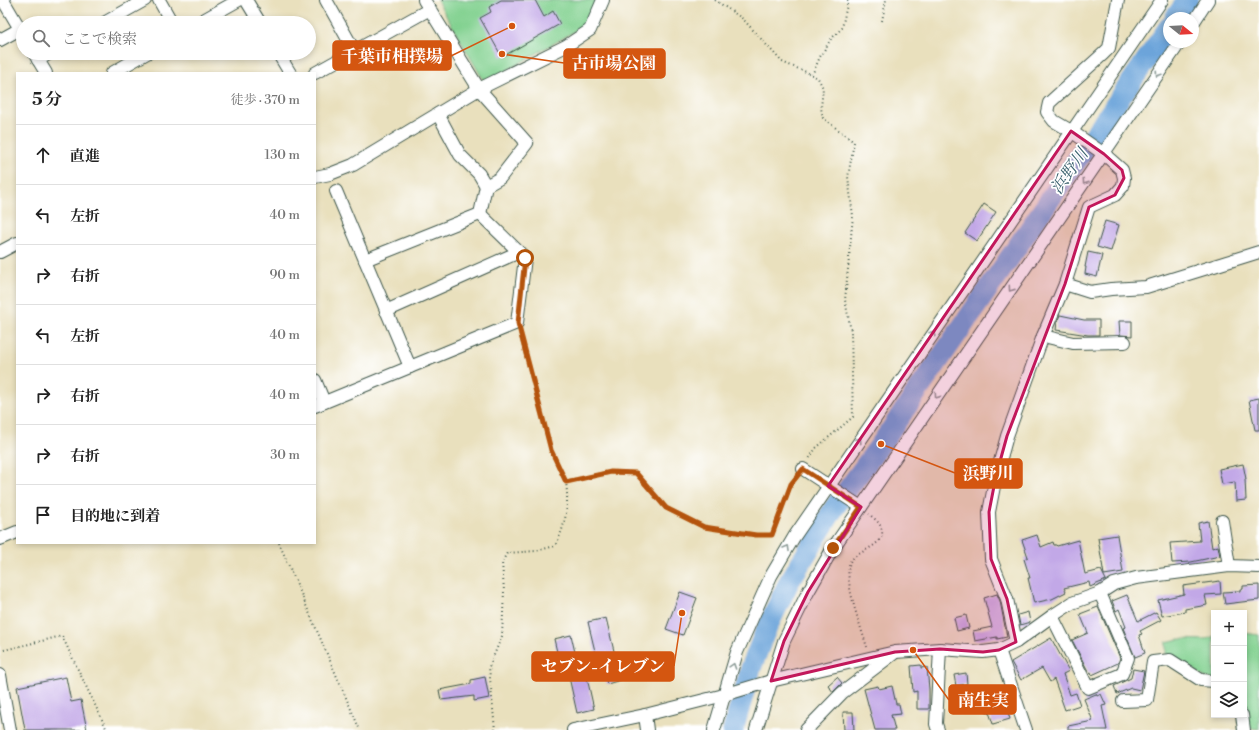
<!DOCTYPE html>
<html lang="ja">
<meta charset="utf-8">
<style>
:root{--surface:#fff;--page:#f6f6f6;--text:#222;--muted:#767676;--line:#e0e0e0}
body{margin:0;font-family:"Libre Bodoni","Noto Serif JP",serif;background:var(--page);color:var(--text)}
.controls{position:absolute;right:12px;bottom:12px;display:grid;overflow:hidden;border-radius:0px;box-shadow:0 2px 6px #0003}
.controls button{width:36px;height:36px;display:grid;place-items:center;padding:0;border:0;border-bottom:1px solid var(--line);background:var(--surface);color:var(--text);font:20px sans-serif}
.compass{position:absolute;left:1163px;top:12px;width:36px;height:36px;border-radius:50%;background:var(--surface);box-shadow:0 2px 6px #0003;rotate:108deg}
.stop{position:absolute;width:12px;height:12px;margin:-9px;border:3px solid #b45309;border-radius:50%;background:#fff}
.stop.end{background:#b45309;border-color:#fff;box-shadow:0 1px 4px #0008}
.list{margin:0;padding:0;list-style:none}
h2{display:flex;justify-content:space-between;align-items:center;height:52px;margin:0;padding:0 16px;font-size:17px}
h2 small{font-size:13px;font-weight:400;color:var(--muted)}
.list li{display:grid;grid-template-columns:26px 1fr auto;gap:12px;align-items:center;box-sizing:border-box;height:60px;padding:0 16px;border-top:1px solid var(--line)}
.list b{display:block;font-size:15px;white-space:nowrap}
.list em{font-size:13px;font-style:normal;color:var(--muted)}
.icon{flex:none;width:22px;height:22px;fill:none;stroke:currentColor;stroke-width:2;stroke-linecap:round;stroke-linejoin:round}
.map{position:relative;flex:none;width:1259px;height:730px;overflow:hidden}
.search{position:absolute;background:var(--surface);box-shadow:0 2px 6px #0003;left:16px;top:16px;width:300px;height:44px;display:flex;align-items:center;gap:10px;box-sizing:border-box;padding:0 14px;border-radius:22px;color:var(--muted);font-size:15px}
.panel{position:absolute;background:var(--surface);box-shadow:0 2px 6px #0003;left:16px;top:72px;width:300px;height:472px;border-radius:0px}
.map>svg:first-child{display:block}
</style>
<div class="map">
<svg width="1259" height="730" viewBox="0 0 1259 730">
<rect width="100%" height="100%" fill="#fff"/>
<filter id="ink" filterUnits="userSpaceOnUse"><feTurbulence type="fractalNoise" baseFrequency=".025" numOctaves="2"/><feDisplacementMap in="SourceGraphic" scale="8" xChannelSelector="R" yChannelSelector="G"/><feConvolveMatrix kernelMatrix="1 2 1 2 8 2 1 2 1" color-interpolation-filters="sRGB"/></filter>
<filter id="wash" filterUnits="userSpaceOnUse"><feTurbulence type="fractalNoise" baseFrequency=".012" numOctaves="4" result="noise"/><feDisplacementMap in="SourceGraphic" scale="16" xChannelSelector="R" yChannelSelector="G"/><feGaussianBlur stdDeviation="0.9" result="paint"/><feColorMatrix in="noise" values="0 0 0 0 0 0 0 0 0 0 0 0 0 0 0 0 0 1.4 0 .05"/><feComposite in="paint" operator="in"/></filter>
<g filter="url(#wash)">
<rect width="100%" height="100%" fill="#e9e0bd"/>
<!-- green -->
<g fill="#82d190" stroke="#508762">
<polygon points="437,0 597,0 586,25 485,83"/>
<polygon points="1244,633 1259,635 1259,729 1246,728 1244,682"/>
<polygon points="1214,636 1214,680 1204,677 1190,667 1166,654 1166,642 1179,639 1205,640"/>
</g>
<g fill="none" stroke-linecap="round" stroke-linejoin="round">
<!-- river -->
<g stroke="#6ca4da" stroke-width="21">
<polyline points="1175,18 1188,0"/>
<polyline points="733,730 751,668 765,632 789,582 834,508 881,444 1169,27"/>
</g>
</g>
<g id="blocks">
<!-- building -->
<g fill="#c2a8e7">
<polygon points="501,0 535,0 544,17 553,11 560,24 502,57 480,18 491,12 489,7"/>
<polygon points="984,204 996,212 977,241 965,233"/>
<polygon points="1105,221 1119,225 1111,251 1097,247"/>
<polygon points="1088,252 1102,255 1097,277 1085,274 1086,267 1085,267"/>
<polygon points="1060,315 1084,320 1099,320 1099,335 1088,335 1056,330 1057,322"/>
<polygon points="1119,321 1132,321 1132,336 1120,335"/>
<polygon points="1259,398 1259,430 1255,430 1249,400"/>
<polygon points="1243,464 1246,479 1245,479 1246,500 1236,501 1235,482 1222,484 1219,469"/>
<polygon points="1208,521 1212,548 1218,546 1220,556 1191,562 1172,563 1170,543 1200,541 1198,523"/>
<polygon points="1037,535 1041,547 1053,542 1054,545 1056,545 1057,546 1078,540 1085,574 1101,570 1106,580 1090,587 1089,582 1064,588 1066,592 1052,599 1034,603 1028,578 1030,578 1024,559 1028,557 1022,540"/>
<polygon points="1117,535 1123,572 1104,575 1098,538"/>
<polygon points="1220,581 1221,594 1205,595 1207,605 1185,609 1185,612 1162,616 1158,600 1184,594 1183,586"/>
<polygon points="1259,585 1259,600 1225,604 1223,592 1240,591 1240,589 1243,589 1243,586"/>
<polygon points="680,592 697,598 683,635 666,629"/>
<polygon points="997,594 1000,601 1007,637 997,639 997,637 975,641 973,631 992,627 984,598"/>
<polygon points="1127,595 1138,621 1156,612 1161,620 1140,631 1142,634 1139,635 1145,653 1135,657 1123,628 1126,627 1119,609 1116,611 1112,601"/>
<polygon points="1098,607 1120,658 1118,663 1092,675 1091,672 1089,673 1072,640 1088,633 1080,614"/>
<polygon points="1028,612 1030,622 1020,625 1018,615"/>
<polygon points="966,615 969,628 957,631 954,618"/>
<polygon points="606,618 621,680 607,684 604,671 600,672 588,622"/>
<polygon points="571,635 579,670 585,669 594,709 577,713 569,677 563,678 554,639"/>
<polygon points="1051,638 1069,671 1063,674 1070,695 1076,693 1080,705 1065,710 1054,679 1050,682 1042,668 1021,680 1011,662"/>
<polygon points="921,665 921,668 927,667 929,689 929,709 917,709 917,691 913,692 911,666"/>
<polygon points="1133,669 1144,671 1140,690 1131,688 1117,694 1114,686 1131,678"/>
<polygon points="966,673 967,684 956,686 954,675"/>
<polygon points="66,677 71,702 81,700 87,730 25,730 17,687"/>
<polygon points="485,677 489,698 474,701 474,696 441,700 439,690 471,684 471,680"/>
<polygon points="837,677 842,683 833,692 828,685"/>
<polygon points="878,686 879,689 892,686 896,704 899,704 901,714 891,715 895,730 875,730 864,689"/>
<polygon points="1001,689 1010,719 993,724 989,712 987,713 981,695"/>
<polygon points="1096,694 1097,696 1101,694 1106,705 1102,706 1107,730 1068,730 1068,726 1093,721 1084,699"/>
<polygon points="843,712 853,712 854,730 844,730"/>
</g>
</g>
</g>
<g filter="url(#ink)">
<use href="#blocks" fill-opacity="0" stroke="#3d5549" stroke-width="1"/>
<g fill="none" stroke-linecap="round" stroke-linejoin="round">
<defs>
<g id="minor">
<polyline points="3,0 23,34"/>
<polyline points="159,0 172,23"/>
<polyline points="246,0 260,23"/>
<polyline points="326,0 355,52"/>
<polyline points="424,0 479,89 527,143 500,178 486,186 480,214"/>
<polyline points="104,23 145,0"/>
<polyline points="198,23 239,0"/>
<polyline points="1193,23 1208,0"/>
<polyline points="0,40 20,29"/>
<polyline points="34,53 46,73"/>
<polyline points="278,53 290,73"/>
<polyline points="38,60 50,53"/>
<polyline points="112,73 147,53"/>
<polyline points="315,73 430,9"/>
<polyline points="438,114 460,155 479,174 486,186"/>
<polyline points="315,177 330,174 353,165 479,89 566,46 590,30 603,0"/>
<polyline points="336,191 410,367"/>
<polyline points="0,252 17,243"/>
<polyline points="365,260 480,214"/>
<polyline points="1065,284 1090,292 1111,289 1146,287 1259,252"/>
<polyline points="386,311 519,252"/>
<polyline points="1043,336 1073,343 1125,342"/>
<polyline points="315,380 324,402"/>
<polyline points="315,406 517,323 525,258 480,214"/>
<polyline points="803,469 861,507"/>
<polyline points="1222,521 1229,566"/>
<polyline points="0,539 17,532"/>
<polyline points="1052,616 1088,688 1122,674 1128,658 1100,593"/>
<polyline points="1016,642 1007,599 991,559 989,512 996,476 1007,436 1043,336 1065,284 1089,207 1115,195 1123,186 1124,178 1122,170 1104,154 1071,131 1054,121 1047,112 1049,103 1103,54 1109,48 1118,0"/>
<polyline points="999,650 1026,730"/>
<polyline points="0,675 10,730"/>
<polyline points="1123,701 1147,700 1153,662 1170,660 1201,680 1214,681"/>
<polyline points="645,715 647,730"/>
<polyline points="1242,715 1244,730"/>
<polyline points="573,730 645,715 724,695 771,681 895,652 940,649 983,652 999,650 1016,642 1052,616 1072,603 1100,593 1114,584 1136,578 1229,566 1259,567"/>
<polyline points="714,730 737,652 771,576 794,537 1162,0"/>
<polyline points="756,730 784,641 808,592 833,548 1180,42"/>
<polyline points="806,730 842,693 893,654"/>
<polyline points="938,730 936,724 940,649"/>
</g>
</defs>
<!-- minor casing -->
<use href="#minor" stroke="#3d5549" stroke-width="14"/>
<!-- path -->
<g stroke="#3d5549" stroke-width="2" stroke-dasharray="1 3" stroke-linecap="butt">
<polyline points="443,0 444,0"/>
<polyline points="715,0 743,19 782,62 806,72 818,78 823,88 821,108 823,118 854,142 848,177 853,216 845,300 851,331 853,417 816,448 809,459"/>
<polyline points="882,21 886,0"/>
<polyline points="812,75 820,57 831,39 842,28 848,0"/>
<polyline points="520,334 551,450 566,482 611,472 636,473 666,508 704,527 756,535 772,535 791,484 796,477"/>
<polyline points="279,543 360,730"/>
<path d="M867,647c-6,-19 -24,-67 -17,-85 6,-12 41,-16 30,-37 -2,-4 -8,-8 -11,-11"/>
<polyline points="0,651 62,636 107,730"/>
<path d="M495,730l-6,-63 13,-31 2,-45 -2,-29 5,-9 29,-2 19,-5c11,-21 14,-41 11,-64"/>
</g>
<!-- minor -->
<use href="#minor" stroke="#fff" stroke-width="12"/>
</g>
<!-- one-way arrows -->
<defs><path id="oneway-chevron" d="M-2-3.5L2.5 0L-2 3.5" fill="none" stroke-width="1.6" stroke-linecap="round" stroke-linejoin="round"/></defs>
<g stroke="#8f9e9a">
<use href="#oneway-chevron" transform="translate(1158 74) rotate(124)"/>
<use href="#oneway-chevron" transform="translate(1085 182) rotate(125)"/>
<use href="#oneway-chevron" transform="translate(1011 289) rotate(125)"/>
<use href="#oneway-chevron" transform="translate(933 333) rotate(-56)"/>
<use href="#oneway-chevron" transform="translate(937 396) rotate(125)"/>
<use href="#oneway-chevron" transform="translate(859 440) rotate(-56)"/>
<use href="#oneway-chevron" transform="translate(787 548) rotate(-60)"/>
<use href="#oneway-chevron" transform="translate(733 666) rotate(-72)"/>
</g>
</g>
<g fill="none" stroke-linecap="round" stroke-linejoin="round" filter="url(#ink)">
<!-- route -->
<polyline stroke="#b45309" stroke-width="5" points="525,258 518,323 551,450 566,482 611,472 636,473 666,508 704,527 756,535 772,535 791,484 803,469 861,507 833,548"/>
</g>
<!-- marked area -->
<path fill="#c2185b" fill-opacity="0.2" stroke="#c2185b" stroke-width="3" stroke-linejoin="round" d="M1071,131l33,23 18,16 2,8 -9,17 -26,12 -24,77 -58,152 -11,40 -7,36 2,47 16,40 9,43 -17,8 -16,2 -43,-3 -45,3 -124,29 13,-40 24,-49 53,-85 -33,-21z"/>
<g text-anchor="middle" stroke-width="3.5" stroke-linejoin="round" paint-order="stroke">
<!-- water labels -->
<g font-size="17" font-style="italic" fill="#3a616e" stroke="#fff">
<text transform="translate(1069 171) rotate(-55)" y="6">浜野川</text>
</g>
</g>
<!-- callouts -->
<path fill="none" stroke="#d45610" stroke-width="1.5" d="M512 26L451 56M502 54L564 63M881 444L955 473M682 613L674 666M913 650L949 700"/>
<g fill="#d45610" stroke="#fff" stroke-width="1.5">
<circle cx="512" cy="26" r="4"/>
<circle cx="502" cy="54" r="4"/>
<circle cx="881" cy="444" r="4"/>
<circle cx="682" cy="613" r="4"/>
<circle cx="913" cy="650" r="4"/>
</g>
<g fill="#d45610" stroke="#d45610" stroke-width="1.5">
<rect x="333" y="41" width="118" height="29" rx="4"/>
<rect x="564" y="49" width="101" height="29" rx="4"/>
<rect x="955" y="459" width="67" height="29" rx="4"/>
<rect x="532" y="652" width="142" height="29" rx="4"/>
<rect x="949" y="685" width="67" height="29" rx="4"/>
</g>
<g font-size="17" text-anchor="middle" font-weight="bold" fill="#fff">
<text x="392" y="62">千葉市相撲場</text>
<text x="614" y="69">古市場公園</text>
<text x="988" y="479">浜野川</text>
<text x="603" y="672">セブン-イレブン</text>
<text x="983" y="706">南生実</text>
</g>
</svg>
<div class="controls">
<button>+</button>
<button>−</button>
<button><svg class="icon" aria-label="layers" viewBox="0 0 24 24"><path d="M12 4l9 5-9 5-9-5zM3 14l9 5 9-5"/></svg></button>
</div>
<svg class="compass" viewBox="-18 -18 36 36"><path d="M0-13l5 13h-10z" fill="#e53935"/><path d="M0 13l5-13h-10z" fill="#767676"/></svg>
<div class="stop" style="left:525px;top:258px"></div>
<div class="stop end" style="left:833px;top:548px"></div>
<div class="search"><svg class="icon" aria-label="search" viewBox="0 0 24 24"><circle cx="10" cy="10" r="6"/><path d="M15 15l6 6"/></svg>ここで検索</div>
<section class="panel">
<h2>5 分<small>徒歩 · 370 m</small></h2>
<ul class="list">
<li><svg class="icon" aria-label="ahead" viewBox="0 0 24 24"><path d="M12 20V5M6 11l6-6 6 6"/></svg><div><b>直進</b></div><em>130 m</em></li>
<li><svg class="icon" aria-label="left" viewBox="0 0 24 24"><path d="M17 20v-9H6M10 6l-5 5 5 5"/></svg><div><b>左折</b></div><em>40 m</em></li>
<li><svg class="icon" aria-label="right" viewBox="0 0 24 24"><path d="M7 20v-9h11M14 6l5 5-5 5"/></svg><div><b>右折</b></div><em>90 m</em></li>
<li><svg class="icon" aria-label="left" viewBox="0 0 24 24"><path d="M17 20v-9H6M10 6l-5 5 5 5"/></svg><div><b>左折</b></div><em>40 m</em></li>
<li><svg class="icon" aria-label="right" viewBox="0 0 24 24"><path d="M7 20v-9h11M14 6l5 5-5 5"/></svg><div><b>右折</b></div><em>40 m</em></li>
<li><svg class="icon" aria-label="right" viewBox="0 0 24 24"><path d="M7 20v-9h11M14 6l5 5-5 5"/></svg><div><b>右折</b></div><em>30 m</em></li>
<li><svg class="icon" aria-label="arrive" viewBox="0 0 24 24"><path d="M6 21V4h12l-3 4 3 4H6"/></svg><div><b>目的地に到着</b></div></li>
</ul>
</section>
</div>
